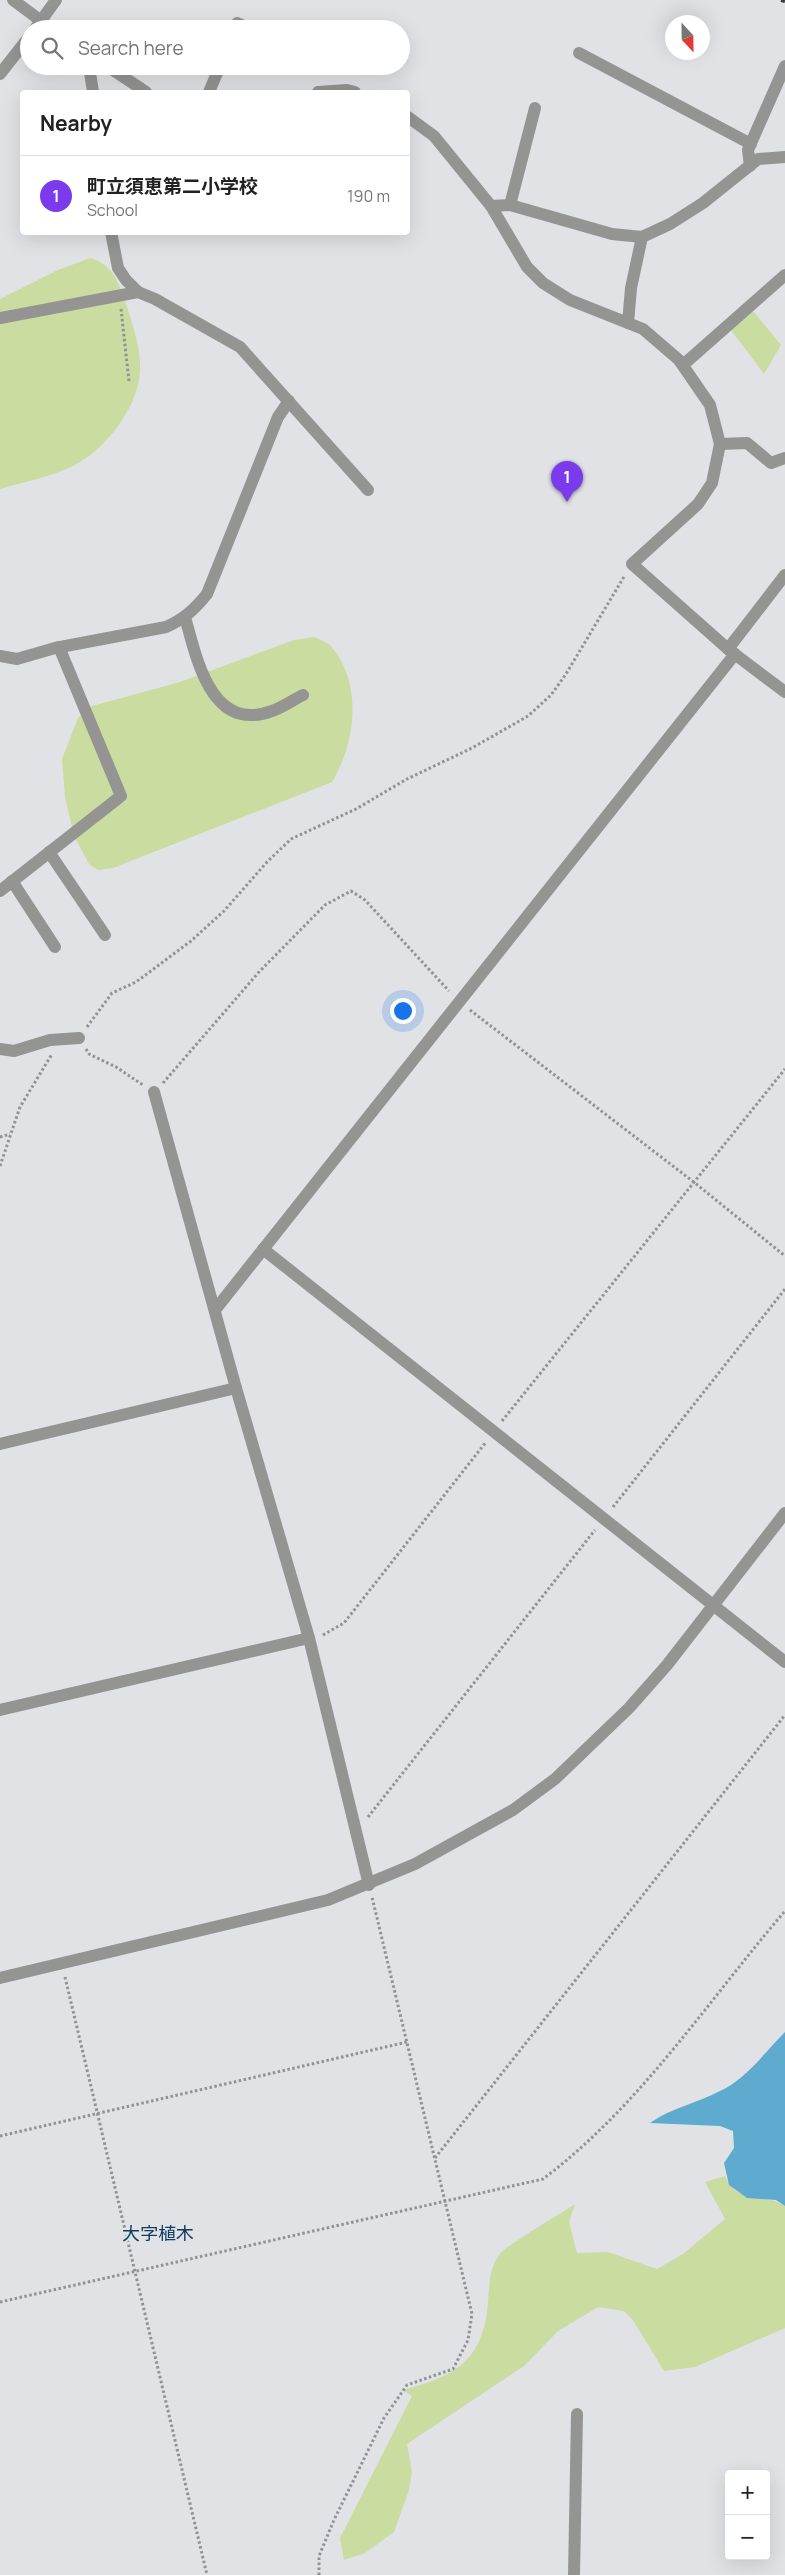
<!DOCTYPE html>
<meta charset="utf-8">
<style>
:root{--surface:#fff;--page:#f6f6f6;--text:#222;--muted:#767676;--line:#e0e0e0;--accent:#7c3aed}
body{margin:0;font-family:Manrope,"Noto Sans JP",sans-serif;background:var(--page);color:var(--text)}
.controls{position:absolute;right:15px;bottom:15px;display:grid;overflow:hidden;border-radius:5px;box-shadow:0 5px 20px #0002}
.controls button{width:45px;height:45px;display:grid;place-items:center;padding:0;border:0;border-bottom:1px solid var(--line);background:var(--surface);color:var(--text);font:25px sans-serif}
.compass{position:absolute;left:665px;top:15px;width:45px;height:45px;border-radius:50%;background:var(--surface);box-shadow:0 5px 20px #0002;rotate:158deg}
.you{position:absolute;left:402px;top:1010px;width:18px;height:18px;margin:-12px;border:4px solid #fff;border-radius:50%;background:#1a73e8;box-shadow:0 0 0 8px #1a73e833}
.badge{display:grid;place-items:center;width:32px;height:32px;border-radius:50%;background:var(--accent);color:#fff;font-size:16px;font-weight:700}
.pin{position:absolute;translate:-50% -41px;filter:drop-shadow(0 1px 2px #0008)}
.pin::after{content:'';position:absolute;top:26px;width:18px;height:15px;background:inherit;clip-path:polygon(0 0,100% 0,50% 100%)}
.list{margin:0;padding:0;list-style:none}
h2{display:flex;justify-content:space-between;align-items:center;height:65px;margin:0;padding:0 20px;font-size:21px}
h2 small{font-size:16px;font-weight:400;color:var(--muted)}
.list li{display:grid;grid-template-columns:32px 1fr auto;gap:15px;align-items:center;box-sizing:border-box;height:80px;padding:0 20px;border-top:1px solid var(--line)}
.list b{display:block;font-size:19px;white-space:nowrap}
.list p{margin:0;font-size:16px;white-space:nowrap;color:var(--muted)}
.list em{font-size:16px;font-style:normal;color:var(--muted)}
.icon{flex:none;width:28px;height:28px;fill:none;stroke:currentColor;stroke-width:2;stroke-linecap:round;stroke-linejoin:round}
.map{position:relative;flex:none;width:785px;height:2575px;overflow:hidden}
.search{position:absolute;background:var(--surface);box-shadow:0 5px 20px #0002;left:20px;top:20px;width:390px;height:55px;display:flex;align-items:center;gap:12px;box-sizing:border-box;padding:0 18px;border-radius:28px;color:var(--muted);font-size:19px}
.panel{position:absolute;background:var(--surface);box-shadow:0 5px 20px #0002;left:20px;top:90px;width:390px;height:145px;border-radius:5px}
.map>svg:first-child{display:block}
</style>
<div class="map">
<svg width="785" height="2575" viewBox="0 0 785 2575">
<rect width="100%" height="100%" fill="#e0e2e5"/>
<!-- green -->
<g fill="#cadca0">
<path d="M90,258c24,6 30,28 37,49 16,49 22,75 -9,119 -13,17 -26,30 -45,40 -22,11 -50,16 -73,23v-190l58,-29z"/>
<polygon points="753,311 781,345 764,374 731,330"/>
<path d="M314,637c5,2 13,5 17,9 32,38 25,96 1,136l-219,86 -15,2 -9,-6 -15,-28 -9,-39 -3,-38 16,-41 14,-12 88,-24 114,-42z"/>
<path d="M725,2176c13,30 38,16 60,30v122l-90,39 -31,4 -31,-51 -9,-9 -26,-4 -40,24 -34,35 -117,78 5,28 -3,18 -15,42 -29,21 -21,7 -4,-22 72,-142 -9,-6c53,-14 80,-29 85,-87 1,-16 1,-34 11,-48 6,-9 63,-42 76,-51l-6,18 8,31 31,-1 49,17 26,-15 42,-35 -20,-37z"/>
</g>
<!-- water -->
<path fill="#5faacf" d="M785,2032v174l-9,-6 -29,-2 -18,-13 -5,-22 10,-15 -1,-17 -13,-5 -70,-3c21,-15 47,-20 70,-32 26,-12 45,-39 65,-59z"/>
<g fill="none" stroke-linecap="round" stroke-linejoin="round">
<!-- path -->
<g stroke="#919295" stroke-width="3" stroke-dasharray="2.5 2.5" stroke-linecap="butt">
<polyline points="121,309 129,381"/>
<polyline points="470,1010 695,1183 785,1256"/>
<polyline points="87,1027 112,993 136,982 191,941 224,911 267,862 291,839 356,809 407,779 472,748 528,716 551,695 566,674 625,575"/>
<polyline points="86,1049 89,1054 116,1067 143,1085"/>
<polyline points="163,1083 259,972 325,905 351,891 365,900 449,991"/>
<polyline points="0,1137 10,1134"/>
<polyline points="0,1166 20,1107 52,1054"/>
<polyline points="502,1421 785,1069"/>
<polyline points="613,1507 785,1289"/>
<polyline points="323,1635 344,1623 486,1442"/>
<polyline points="368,1817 595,1530"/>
<polyline points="65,1977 207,2575"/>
<polyline points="0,2136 407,2042"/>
<polyline points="435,2158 785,1715"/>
<path d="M0,2302l543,-123c97,-73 164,-177 242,-268"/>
<polyline points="319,2575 319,2556 334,2520 384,2418 407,2385 453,2369 468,2340 472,2314 372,1897"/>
</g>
<!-- minor -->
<g stroke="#949492" stroke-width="12">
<polyline points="13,0 52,29"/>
<polyline points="35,29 56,0"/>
<polyline points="235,29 237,23 251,29"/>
<polyline points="579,53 751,144"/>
<polyline points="89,66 93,92"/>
<polyline points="107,66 146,92"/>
<polyline points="0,74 29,37"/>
<polyline points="209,92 220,66"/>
<polyline points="318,92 347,90 355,92"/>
<polyline points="408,117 434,136 491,206 527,267 543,283 570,300 643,329 679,360 710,405 720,444 712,483 698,504 632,564 728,649 785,692"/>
<polyline points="750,166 748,150 785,66"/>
<polyline points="510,205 535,108"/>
<polyline points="491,206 510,205 612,234 642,237 670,224 703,203 758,159 785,157"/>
<polyline points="111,232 118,268 126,280 138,292 155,299 240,347 368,490"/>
<polyline points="0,318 138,292"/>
<polyline points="628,323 631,288 642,237"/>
<polyline points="683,365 785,275"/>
<polyline points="720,444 747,443 771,463 785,458"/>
<path d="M185,617c12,43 26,116 87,94 11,-4 21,-11 31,-16"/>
<polyline points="728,649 785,575"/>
<path d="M0,656l17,3 38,-11 111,-21c18,-8 29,-18 41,-33l71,-177 11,-16"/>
<polyline points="49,852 105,935"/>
<polyline points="12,881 55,947"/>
<polyline points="0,891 121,796 59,647"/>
<polyline points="0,1049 14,1051 50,1040 79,1038"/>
<polyline points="154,1092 236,1388 309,1638 369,1885"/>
<polyline points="263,1249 785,1662"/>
<polyline points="215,1310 735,654"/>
<polyline points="0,1444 236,1388"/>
<polyline points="0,1710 309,1638"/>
<polyline points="574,2575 577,2414"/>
</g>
<!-- tertiary -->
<polyline stroke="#949492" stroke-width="12" points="0,1978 328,1900 415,1864 513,1810 555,1779 629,1708 667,1665 785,1513"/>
<!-- rail -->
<polyline stroke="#3b3d3e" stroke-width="4" stroke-dasharray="6 6" stroke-linecap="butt" points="781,0 785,1"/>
</g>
<g text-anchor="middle" stroke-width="4" stroke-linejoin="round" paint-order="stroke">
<!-- quarter labels -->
<g font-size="18" fill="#0e3c61" stroke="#e0e2e5">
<text x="158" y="2240">大字植木</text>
</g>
</g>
</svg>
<div class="controls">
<button>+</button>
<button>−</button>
</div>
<svg class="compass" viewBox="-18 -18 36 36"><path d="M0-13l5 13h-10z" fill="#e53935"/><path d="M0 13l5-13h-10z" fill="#767676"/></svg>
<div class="you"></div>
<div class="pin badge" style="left:567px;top:502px">1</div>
<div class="search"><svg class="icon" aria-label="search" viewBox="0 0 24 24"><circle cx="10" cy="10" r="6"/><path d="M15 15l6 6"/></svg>Search here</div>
<section class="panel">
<h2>Nearby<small></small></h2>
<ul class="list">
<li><span class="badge">1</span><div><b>町立須恵第二小学校</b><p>School</p></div><em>190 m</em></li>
</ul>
</section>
</div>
